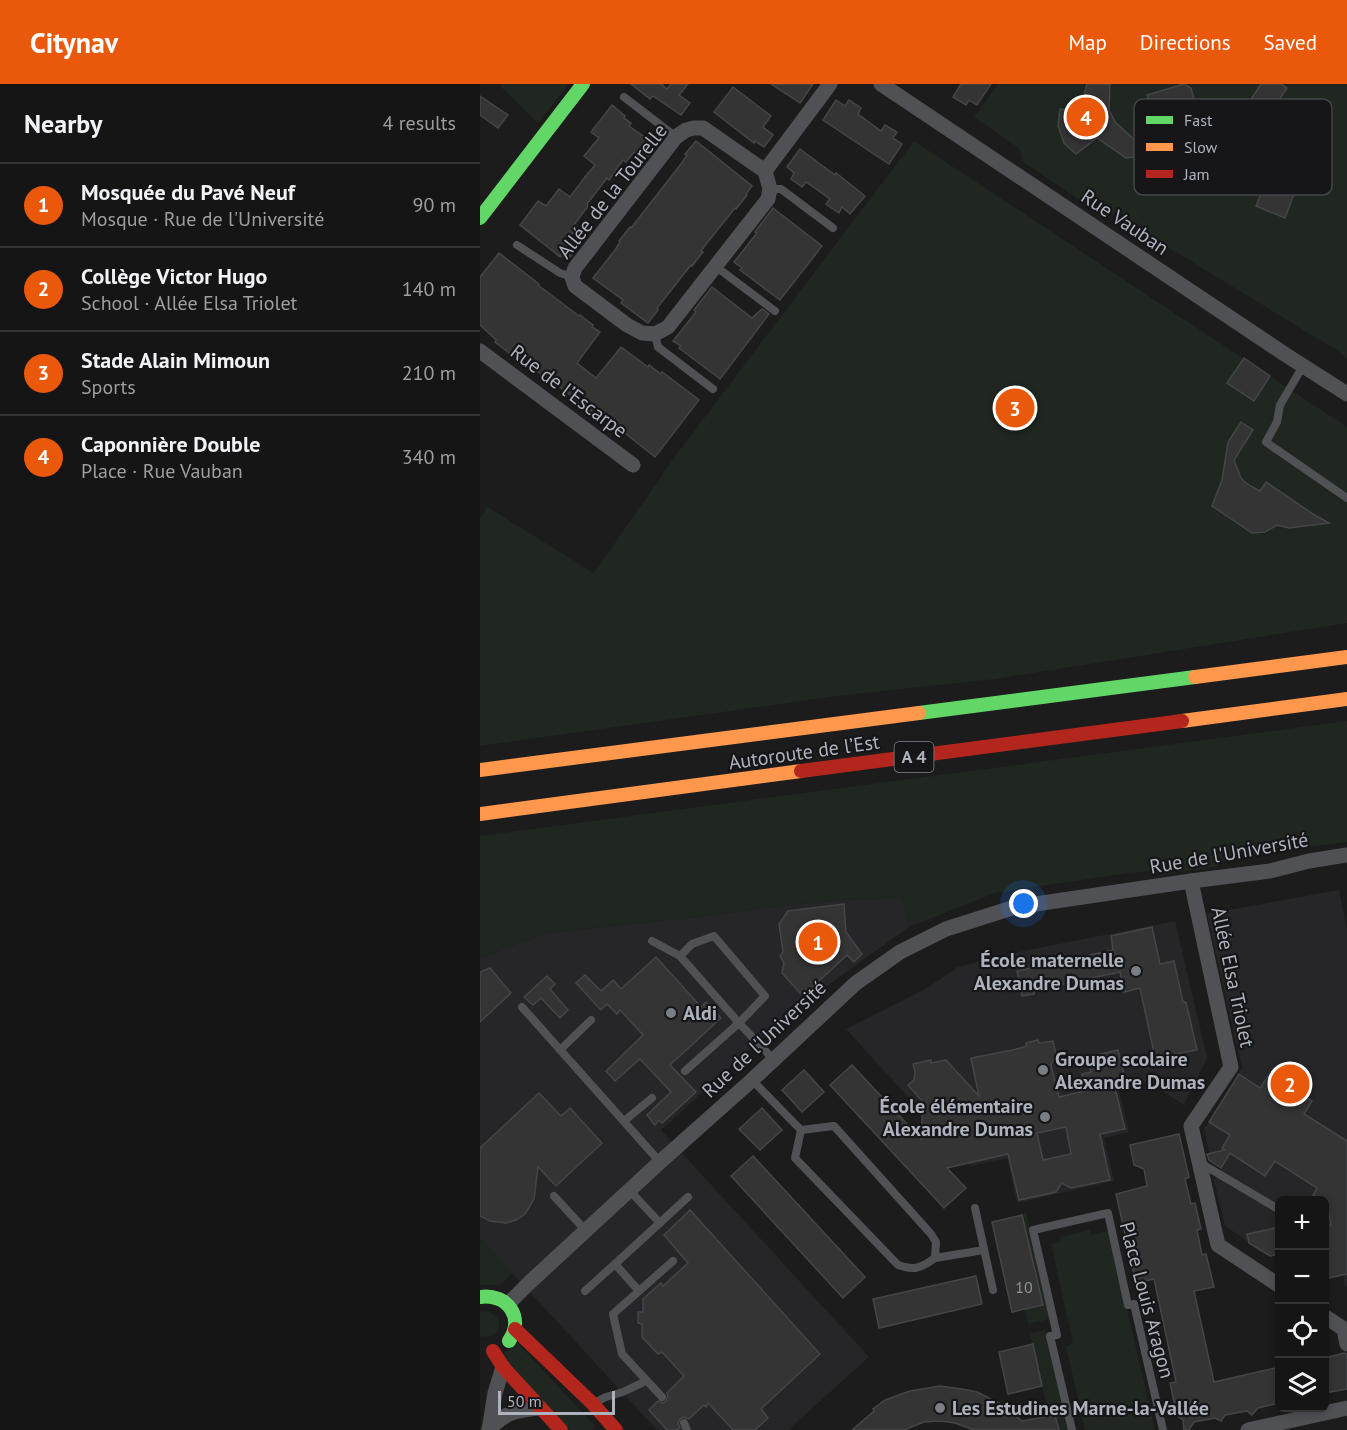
<!DOCTYPE html>
<meta charset="utf-8">
<style>
:root{--surface:#151515;--page:#222;--text:#f1f3f6;--muted:#9d9fa0;--line:#343434;--accent:#ea580c}
body{margin:0;font-family:"PT Sans",sans-serif;background:var(--page);color:var(--text)}
.controls{position:absolute;right:18px;bottom:18px;display:grid;overflow:hidden;border-radius:9px;box-shadow:0 3px 9px #0003}
.controls button{width:54px;height:54px;display:grid;place-items:center;padding:0;border:0;border-bottom:2px solid var(--line);background:var(--surface);color:var(--text);font:30px sans-serif}
.scale{position:absolute;left:18px;bottom:15px;width:117px;box-sizing:border-box;padding-left:6px;border:3px solid #adb2bd;border-top:0;font-size:16px;line-height:21px;white-space:nowrap;color:#adb2bd;-webkit-text-stroke:4px #161618;paint-order:stroke}
.you{position:absolute;left:544px;top:820px;width:21px;height:21px;margin:-15px;border:4px solid #fff;border-radius:50%;background:#1a73e8;box-shadow:0 0 0 9px #1a73e833}
.badge{display:grid;place-items:center;width:39px;height:39px;border-radius:50%;background:var(--accent);color:#fff;font-size:20px;font-weight:700}
.pin{position:absolute;translate:-50% -50%;border:3px solid #fff;box-shadow:0 2px 6px #0006}
.list{margin:0;padding:0;list-style:none}
h2{display:flex;justify-content:space-between;align-items:center;height:78px;margin:0;padding:0 24px;font-size:26px}
h2 small{font-size:20px;font-weight:400;color:var(--muted)}
.list li{display:grid;grid-template-columns:39px 1fr auto;gap:18px;align-items:center;box-sizing:border-box;height:84px;padding:0 24px;border-top:2px solid var(--line)}
.list b{display:block;font-size:22px;white-space:nowrap}
.list p{margin:0;font-size:20px;white-space:nowrap;color:var(--muted)}
.list em{font-size:20px;font-style:normal;color:var(--muted)}
.icon{flex:none;width:33px;height:33px;fill:none;stroke:currentColor;stroke-width:2;stroke-linecap:round;stroke-linejoin:round}
.map{position:relative;flex:none;width:867px;height:1346px;overflow:hidden}
header{display:flex;align-items:center;gap:36px;box-sizing:border-box;height:84px;padding:0 30px;background:var(--accent);color:#fff}
header strong{font-size:28px}
nav{display:flex;gap:33px;margin-inline-start:auto;font-size:21px}
main{display:flex}
aside{flex:1;background:var(--surface)}
.map>svg:first-child{display:block}
</style>
<header>
<strong>Citynav</strong>
<nav><a>Map</a><a>Directions</a><a>Saved</a></nav>
</header>
<main>
<aside>
<h2>Nearby<small>4 results</small></h2>
<ul class="list">
<li><span class="badge">1</span><div><b>Mosquée du Pavé Neuf</b><p>Mosque · Rue de l'Université</p></div><em>90 m</em></li>
<li><span class="badge">2</span><div><b>Collège Victor Hugo</b><p>School · Allée Elsa Triolet</p></div><em>140 m</em></li>
<li><span class="badge">3</span><div><b>Stade Alain Mimoun</b><p>Sports</p></div><em>210 m</em></li>
<li><span class="badge">4</span><div><b>Caponnière Double</b><p>Place · Rue Vauban</p></div><em>340 m</em></li>
</ul>
</aside>
<div class="map">
<svg width="867" height="1346" viewBox="0 0 867 1346">
<rect width="100%" height="100%" fill="#1c1c1c"/>
<!-- built -->
<g fill="#262628">
<polygon points="859,806 867,845 867,1202 865,1202 863,1191 845,1195 844,1116 800,1116 799,1171 790,1172 745,1142 734,1096 741,1084 731,1078 724,1045 762,984 727,830"/>
<polygon points="422,813 429,843 326,917 324,916 181,1046 389,1273 308,1346 177,1346 0,1154 0,874 65,849 233,831 289,823 364,816"/>
<polygon points="695,837 727,974 704,1021 668,998 638,1004 649,1048 624,1054 634,1097 537,1119 527,1074 491,1082 366,945 447,904 478,883 534,869"/>
</g>
<!-- green -->
<g fill="#1f2720">
<polygon points="22,0 89,0 58,39 21,3"/>
<polygon points="518,0 867,0 867,276 861,269 614,118 605,120 542,77 540,65 494,33"/>
<polygon points="434,57 867,343 867,539 515,595 357,612 0,662 0,434 7,424 1,419 114,489 196,371"/>
<polygon points="867,637 867,758 789,768 740,778 738,782 680,791 673,787 648,789 515,809 429,843 422,813 364,816 289,823 233,831 65,849 0,874 0,752"/>
<polygon points="546,1128 570,1235 548,1240 545,1225 563,1221 542,1131"/>
<polygon points="610,1146 611,1151 629,1147 675,1346 605,1346 586,1262 593,1259 571,1160 580,1158 580,1153"/>
<polygon points="0,1154 33,1189 20,1201 0,1201"/>
<path d="M3,1227c24,1 20,31 -3,25v-23z"/>
<polygon points="565,1246 588,1346 579,1346 575,1331 569,1332 550,1249"/>
<polygon points="37,1258 115,1342 111,1346 89,1346 21,1272"/>
</g>
<!-- building -->
<g fill="#343434" stroke="#444548" stroke-width="1.5" fill-rule="evenodd">
<polygon points="151,0 183,0 182,1 187,5 191,0 208,0 199,11 210,19 201,31 173,12 170,15"/>
<polygon points="291,0 333,0 320,19"/>
<polygon points="481,0 511,0 497,21 489,16 486,21 473,13"/>
<polygon points="607,0 630,0 629,26 636,39 655,56 675,54 679,70 646,74 617,54 596,70 584,59 578,42 580,25 600,27"/>
<polygon points="704,0 711,4 717,26 675,38 667,11"/>
<polygon points="781,0 801,0 807,4 783,41 794,47 781,67 750,47"/>
<polygon points="253,3 291,32 283,43 293,51 284,63 275,57 274,59 234,28"/>
<polygon points="0,12 28,31 18,44 0,31"/>
<polygon points="356,16 365,22 369,16 381,24 378,30 401,47 405,41 417,48 413,54 422,60 409,80 343,36"/>
<polygon points="132,21 145,32 144,34 151,39 149,42 176,61 165,76 154,68 146,78 143,76 129,96 127,94 107,120 108,122 94,141 97,143 88,155 98,162 88,176 80,171 79,172 40,141 58,117 66,122 79,105 90,113 105,93 115,81 104,72 119,54 111,48"/>
<polygon points="216,57 272,102 266,110 267,111 256,125 255,124 227,159 221,167 223,168 212,182 211,181 177,224 178,226 168,239 141,219 143,216 113,194 135,166 140,158 139,157 150,143 151,144 201,80 207,71 205,70"/>
<polygon points="320,65 355,91 356,89 385,112 370,130 362,123 359,129 346,120 350,115 326,98 322,103 311,95 314,89 307,83"/>
<polygon points="798,88 811,92 817,102 805,134 776,122 789,90"/>
<polygon points="293,124 342,162 300,216 260,186 262,184 254,178 277,149 275,148"/>
<polygon points="19,169 59,200 58,201 99,232 100,231 113,241 112,243 120,248 97,279 116,294 141,263 168,283 169,281 181,290 182,288 219,316 175,373 122,331 120,334 72,297 71,299 57,287 55,289 15,258 16,256 0,241 0,193"/>
<polygon points="232,203 272,234 282,225 289,230 240,295 199,264 201,262 193,257 216,228 214,226"/>
<polygon points="764,274 790,292 774,317 747,299"/>
<polygon points="761,338 773,346 754,376 761,394 767,400 780,407 786,398 833,430 849,439 809,444 797,441 785,448 772,449 732,422 742,396 748,358"/>
<polygon points="364,820 366,848 382,870 374,878 367,871 328,907 327,905 321,910 302,889 304,879 300,872 303,868 299,840 308,827"/>
<polygon points="672,843 680,880 694,877 703,918 706,918 717,966 675,974 660,904 644,908 640,888 554,906 554,910 542,912 537,887 633,866 631,852"/>
<polygon points="176,873 221,923 226,918 241,934 190,981 216,1008 182,1039 179,1036 175,1041 167,1031 191,1008 160,975 135,997 126,987 163,951 140,926 137,930 127,920 121,926 96,899 105,891 121,907 133,896 141,905"/>
<polygon points="10,884 31,909 0,938 0,888"/>
<polygon points="67,892 75,900 70,905 88,926 80,934 61,914 53,921 44,913"/>
<path d="M558,956l1,3 14,-2 3,13 -5,11 8,32 26,-6 -3,-17 9,-2 -3,-15 30,-7 8,32 -12,2 11,45 -25,5 10,46 -39,8 -9,-5 -6,9 -37,8 -11,-46 -61,14 19,20 -22,20 -114,-123 22,-20 69,74 2,-37 -15,-17 6,-5 1,-8 -2,-8 18,-4v3l15,-3 33,36 -8,-38 42,-8 14,-4 -1,-3zM586,1043l5,27 -28,6 -6,-27z"/>
<polygon points="324,986 344,1008 322,1028 302,1006"/>
<polygon points="759,990 780,1004 789,991 803,999 805,995 816,1002 821,1005 819,1009 832,1017 824,1030 867,1057 867,1190 844,1195 844,1142 851,1141 847,1120 844,1119 844,1116 841,1116 833,1111 837,1104 795,1077 785,1092 750,1069 741,1084 729,1076 727,1070 745,1066 742,1064 750,1051 729,1038"/>
<polygon points="59,1009 81,1032 90,1024 122,1059 76,1102 58,1083 54,1115 45,1130 36,1136 26,1139 10,1137 0,1132 0,1064"/>
<polygon points="282,1024 302,1046 280,1066 259,1045"/>
<polygon points="699,1050 709,1093 705,1095 711,1120 715,1119 721,1145 717,1146 722,1171 726,1170 734,1203 714,1207 734,1298 800,1283 800,1319 778,1324 772,1331 767,1327 745,1331 741,1337 735,1334 714,1338 709,1346 704,1346 703,1336 697,1332 690,1299 696,1298 674,1195 656,1199 636,1110 667,1102 664,1085 654,1081 650,1061"/>
<polygon points="273,1072 385,1193 363,1214 251,1092"/>
<polygon points="210,1126 340,1270 281,1325 288,1334 275,1346 253,1346 228,1319 226,1323 224,1321 209,1335 204,1333 200,1335 198,1339 200,1344 197,1346 187,1346 169,1326 178,1317 183,1319 186,1317 188,1312 187,1309 204,1292 182,1268 178,1270 162,1253 162,1240 158,1239 158,1228 163,1228 163,1215 181,1199 183,1202 208,1179 184,1151"/>
<polygon points="542,1131 563,1221 532,1228 512,1138"/>
<polygon points="800,1143 800,1170 790,1172 769,1159 767,1150"/>
<polygon points="496,1192 502,1220 399,1244 393,1215"/>
<polygon points="553,1260 562,1302 528,1310 519,1268"/>
<polygon points="864,1269 867,1270 867,1305 844,1309 844,1274"/>
<polygon points="460,1302 482,1305 497,1308 519,1319 542,1337 575,1331 579,1346 494,1346 475,1339 460,1337 444,1338 424,1346 372,1346 394,1327 393,1325 405,1316 430,1307"/>
</g>
<g fill="none" stroke-linecap="round" stroke-linejoin="round">
<!-- lane -->
<g stroke="#505155" stroke-width="8">
<polyline points="144,13 196,53"/>
<polyline points="290,105 301,105 353,144"/>
<polyline points="37,161 80,189 92,193"/>
<polyline points="235,182 295,227"/>
<polyline points="175,250 178,263 233,305"/>
<polyline points="823,282 800,321 797,338 786,358 867,414"/>
<polyline points="172,857 200,872"/>
<polyline points="42,923 180,1078"/>
<polyline points="80,966 111,936"/>
<polyline points="205,987 259,939 285,912 234,852 212,860 200,872 259,939 294,976"/>
<polyline points="272,996 321,1046"/>
<polyline points="144,1037 172,1014"/>
<path d="M354,1042l97,108 5,8 -1,16c-14,10 -21,13 -37,7l-103,-107 6,-28z"/>
<polyline points="722,1080 798,1125"/>
<polyline points="150,1107 180,1139"/>
<polyline points="74,1112 106,1147"/>
<polyline points="495,1124 513,1206"/>
<polyline points="455,1174 504,1166"/>
<polyline points="105,1207 135,1180"/>
<polyline points="159,1207 193,1177"/>
<polyline points="182,1313 142,1270 133,1230 159,1207 135,1180 208,1113"/>
<polyline points="116,1318 126,1313 143,1308 166,1297"/>
<polyline points="204,1339 207,1346"/>
<polyline points="592,1346 570,1252 577,1251 553,1146 628,1129 648,1221 654,1220 683,1346"/>
</g>
<!-- street -->
<g stroke="#505155" stroke-width="15">
<polyline points="401,0 806,271 867,310"/>
<polygon points="214,44 223,44 285,87 290,105 288,115 188,243 175,250 162,249 147,241 95,202 92,193 95,184 196,53 206,46"/>
<polyline points="285,87 350,0"/>
<polyline points="0,267 153,381"/>
<polyline points="711,797 751,983 711,1042 738,1161 800,1202"/>
<polyline points="28,1220 49,1199 180,1078 272,996 376,899 420,868 466,845 535,823 711,797 790,787 829,777 867,771"/>
<polyline points="844,1232 864,1245 867,1260"/>
<path d="M9,1345c19,-18 25,-18 51,-21"/>
<polyline points="9,1346 15,1309 23,1283"/>
<polyline points="768,1346 867,1324"/>
</g>
<!-- fast -->
<g stroke="#63d668" stroke-width="14">
<polyline points="0,134 103,0"/>
<polyline points="439,629 715,593"/>
<path d="M0,1213c27,-4 45,20 29,44"/>
</g>
<!-- slow -->
<g stroke="#ff974d" stroke-width="14">
<polyline points="715,593 867,573"/>
<polyline points="702,637 867,615"/>
<polyline points="0,686 439,629"/>
<polyline points="0,730 321,687"/>
</g>
<!-- jam -->
<g stroke="#b3261e" stroke-width="14">
<polyline points="321,687 702,637"/>
<polyline points="35,1245 112,1319 136,1346"/>
<polyline points="13,1267 23,1283 81,1346"/>
</g>
</g>
<!-- markers -->
<g fill="#7a7e85" stroke="#161618" stroke-width="2">
<circle cx="656" cy="887" r="6"/>
<circle cx="191" cy="929" r="6"/>
<circle cx="563" cy="986" r="6"/>
<circle cx="565" cy="1033" r="6"/>
<circle cx="460" cy="1324" r="6"/>
</g>
<g text-anchor="middle" stroke-width="4.5" stroke-linejoin="round" paint-order="stroke">
<!-- number labels -->
<g font-size="16" fill="#8f929b">
<text x="544" y="1209">10</text>
</g>
<!-- shield labels -->
<rect fill="#161618" stroke="#80838c" stroke-width="1.5" x="414.5" y="658" width="39" height="30" rx="4.5"/>
<g font-size="18" font-weight="bold" fill="#adb2bd">
<text x="434" y="679">A 4</text>
</g>
<!-- street labels -->
<g font-size="20" fill="#adb2bd" stroke="#161618">
<text transform="translate(132 107) rotate(-52)" y="7">Allée de la Tourelle</text>
<text transform="translate(645 138) rotate(34)" y="7">Rue Vauban</text>
<text transform="translate(89 307) rotate(37)" y="7">Rue de l’Escarpe</text>
<text transform="translate(324 668) rotate(-8)" y="7">Autoroute de l’Est</text>
<text transform="translate(749 769) rotate(-10)" y="7">Rue de l'Université</text>
<text transform="translate(753 893) rotate(78)" y="7">Allée Elsa Triolet</text>
<text transform="translate(284 955) rotate(-43)" y="7">Rue de l'Université</text>
<text transform="translate(667 1216) rotate(75)" y="7">Place Louis Aragon</text>
</g>
<!-- poi labels -->
<g font-size="20" font-weight="bold" fill="#adb2bd" stroke="#161618" text-anchor="start">
<text x="644" y="883" text-anchor="end">École maternelle<tspan x="644" dy="23">Alexandre Dumas</tspan></text>
<text x="203" y="936">Aldi</text>
<text x="575" y="982">Groupe scolaire<tspan x="575" dy="23">Alexandre Dumas</tspan></text>
<text x="553" y="1029" text-anchor="end">École élémentaire<tspan x="553" dy="23">Alexandre Dumas</tspan></text>
<text x="472" y="1331">Les Estudines Marne-la-Vallée</text>
</g>
</g>
<!-- legend -->
<rect x="654" y="15" width="198" height="96" rx="9" fill="#161618" stroke="#43454a" stroke-width="1.5"/>
<rect x="666" y="32" width="27" height="8" fill="#63d668"/>
<rect x="666" y="59" width="27" height="8" fill="#ff974d"/>
<rect x="666" y="86" width="27" height="8" fill="#b3261e"/>
<g font-size="16" fill="#adb2bd">
<text x="704" y="42">Fast</text>
<text x="704" y="69">Slow</text>
<text x="704" y="96">Jam</text>
</g>
</svg>
<div class="controls">
<button>+</button>
<button>−</button>
<button><svg class="icon" aria-label="locate" viewBox="0 0 24 24"><circle cx="12" cy="12" r="6"/><path d="M12 2v4M12 18v4M2 12h4M18 12h4"/></svg></button>
<button><svg class="icon" aria-label="layers" viewBox="0 0 24 24"><path d="M12 4l9 5-9 5-9-5zM3 14l9 5 9-5"/></svg></button>
</div>
<div class="scale">50 m</div>
<div class="you"></div>
<div class="pin badge" style="left:338px;top:858px">1</div>
<div class="pin badge" style="left:810px;top:1000px">2</div>
<div class="pin badge" style="left:535px;top:324px">3</div>
<div class="pin badge" style="left:606px;top:33px">4</div>
</div>
</main>
